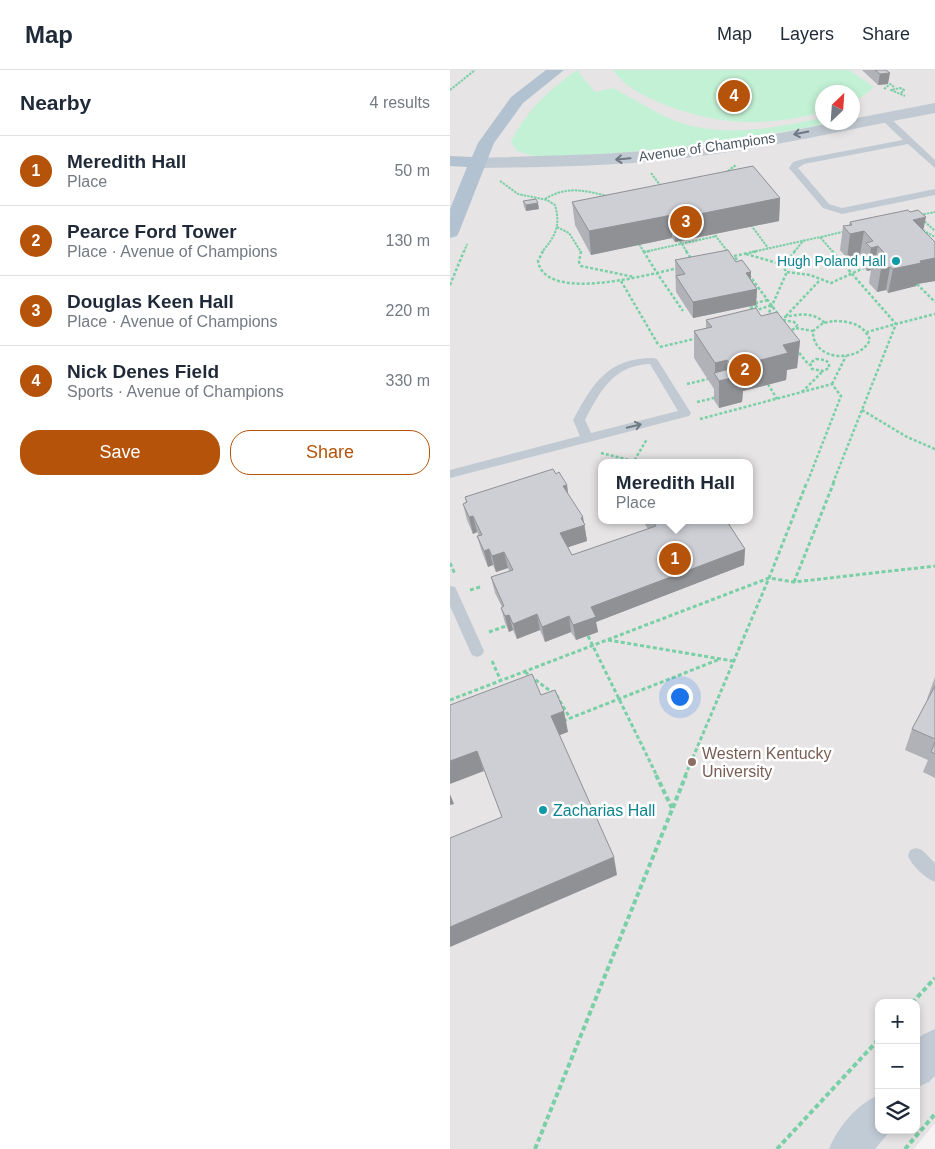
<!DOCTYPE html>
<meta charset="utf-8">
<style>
:root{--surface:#fff;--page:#f2f2f3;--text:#1f2937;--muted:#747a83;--line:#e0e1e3;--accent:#b45309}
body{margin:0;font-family:Arial,sans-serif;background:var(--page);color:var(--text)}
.controls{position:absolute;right:15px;bottom:15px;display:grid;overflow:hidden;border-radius:10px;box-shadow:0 2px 8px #0003}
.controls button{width:45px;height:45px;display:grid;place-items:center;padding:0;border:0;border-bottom:1px solid var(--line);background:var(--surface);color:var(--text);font:25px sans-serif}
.compass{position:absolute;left:365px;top:15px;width:45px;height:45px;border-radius:50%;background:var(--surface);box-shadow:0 2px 8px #0003;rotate:25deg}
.you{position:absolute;left:229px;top:626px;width:18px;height:18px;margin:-12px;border:4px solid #fff;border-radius:50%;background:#1a73e8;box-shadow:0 0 0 8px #1a73e833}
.badge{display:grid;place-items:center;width:32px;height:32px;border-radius:50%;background:var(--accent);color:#fff;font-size:16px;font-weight:700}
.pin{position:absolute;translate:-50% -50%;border:2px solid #fff;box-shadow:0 1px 5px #0006}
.popup{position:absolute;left:148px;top:389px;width:155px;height:65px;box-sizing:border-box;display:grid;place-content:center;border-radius:10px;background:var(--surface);filter:drop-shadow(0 1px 4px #0005);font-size:16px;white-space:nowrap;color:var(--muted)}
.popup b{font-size:19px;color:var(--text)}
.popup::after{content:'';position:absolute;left:50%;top:100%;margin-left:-10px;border:10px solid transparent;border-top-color:var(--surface)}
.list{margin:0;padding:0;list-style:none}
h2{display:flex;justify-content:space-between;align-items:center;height:65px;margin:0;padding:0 20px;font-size:21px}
h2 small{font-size:16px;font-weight:400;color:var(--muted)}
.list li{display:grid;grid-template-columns:32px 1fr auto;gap:15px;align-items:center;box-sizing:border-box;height:70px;padding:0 20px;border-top:1px solid var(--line)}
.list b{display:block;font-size:19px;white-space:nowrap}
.list p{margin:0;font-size:16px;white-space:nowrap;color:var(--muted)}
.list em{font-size:16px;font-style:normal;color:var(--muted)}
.actions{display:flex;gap:10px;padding:15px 20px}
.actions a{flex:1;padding:11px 0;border:1px solid var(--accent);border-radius:20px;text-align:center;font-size:18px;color:var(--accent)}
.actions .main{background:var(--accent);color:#fff}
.icon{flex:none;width:28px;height:28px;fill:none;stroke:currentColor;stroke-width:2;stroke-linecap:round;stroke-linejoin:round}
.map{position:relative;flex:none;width:485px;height:1079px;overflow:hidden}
header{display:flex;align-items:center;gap:30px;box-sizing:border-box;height:70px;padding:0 25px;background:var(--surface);border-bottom:1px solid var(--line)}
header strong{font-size:24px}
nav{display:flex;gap:28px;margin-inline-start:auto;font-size:18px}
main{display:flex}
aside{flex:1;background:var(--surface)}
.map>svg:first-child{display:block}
</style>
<header>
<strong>Map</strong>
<nav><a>Map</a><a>Layers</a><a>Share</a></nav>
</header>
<main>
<aside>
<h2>Nearby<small>4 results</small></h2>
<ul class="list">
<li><span class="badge">1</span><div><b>Meredith Hall</b><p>Place</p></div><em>50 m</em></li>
<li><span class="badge">2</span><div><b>Pearce Ford Tower</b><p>Place · Avenue of Champions</p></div><em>130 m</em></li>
<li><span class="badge">3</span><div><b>Douglas Keen Hall</b><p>Place · Avenue of Champions</p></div><em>220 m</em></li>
<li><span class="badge">4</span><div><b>Nick Denes Field</b><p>Sports · Avenue of Champions</p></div><em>330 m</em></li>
</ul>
<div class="actions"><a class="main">Save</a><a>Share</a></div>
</aside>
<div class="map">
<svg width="485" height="1079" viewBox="0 0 485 1079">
<rect width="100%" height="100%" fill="#f5f3f3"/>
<!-- education -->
<path fill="#e6e4e5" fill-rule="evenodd" d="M0,0h485v1053l-21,26h-464zM372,22h30v30h-30zM151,393h148v57h-148zM429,933h37v127h-37z"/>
<!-- green -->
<g fill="#c3f1d5">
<path d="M127,0l18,22 18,-4c21,11 42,25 65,34 47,16 97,6 144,-4v4l8,1 -74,14 -70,10 -78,7 -71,3 -20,-6 -6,-9c15,-31 38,-52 66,-72z"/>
<path d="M163,0h236l25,17 -8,7 -13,8 -1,-10h-30v20c-55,16 -113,13 -166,-11 -16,-7 -33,-16 -43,-31z"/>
</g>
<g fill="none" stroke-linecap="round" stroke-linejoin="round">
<!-- path-far3 -->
<g stroke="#7ad0a6" stroke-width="2" stroke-dasharray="2.5 1" stroke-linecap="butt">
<polyline points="434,19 440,14 444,17"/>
<polyline points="0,20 25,0"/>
<polyline points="451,23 454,20 450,18 441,20 455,26"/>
<polyline points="201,103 210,115"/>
<polyline points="275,103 286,95"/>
<path d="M50,111l18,13 29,6 8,5c6,22 0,31 -13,47"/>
<path d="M95,129c21,-13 39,-9 62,-3"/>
<polyline points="470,145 485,142"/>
<polyline points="472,149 485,161"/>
<polyline points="301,155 318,178"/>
<polyline points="107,157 119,163 131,182"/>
<polyline points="473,160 485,167"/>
<polyline points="265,165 278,182"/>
<polyline points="371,167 396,161"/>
<polyline points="230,171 237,182"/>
<polyline points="189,174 194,182"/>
<polyline points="14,182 17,174"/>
<polyline points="194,182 267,166"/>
<polyline points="302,182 370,167 383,182"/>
<polyline points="344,182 354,170"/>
</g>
<!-- path-far2 -->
<g stroke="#7ad0a6" stroke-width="2.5" stroke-dasharray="3 2" stroke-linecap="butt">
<path d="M93,181l-5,10c6,39 95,17 119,12l26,38"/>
<polyline points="131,181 129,192 131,196 184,207"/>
<polyline points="200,181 194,182 207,203 228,198"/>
<polyline points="236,181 242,190"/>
<polyline points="382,181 446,254 417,262"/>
<polyline points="296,184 334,195"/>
<polyline points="290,194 284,186 308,181"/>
<polyline points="334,195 345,181"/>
<polyline points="337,202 360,205 381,213 414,198"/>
<polyline points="299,205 328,244"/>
<polyline points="171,211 209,276"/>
<polyline points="467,214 485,232"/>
<polyline points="0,215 14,181"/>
<polyline points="305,233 318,230"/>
<polyline points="300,238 308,236 306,233"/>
<polyline points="304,241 322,235"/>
<polyline points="336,246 370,210"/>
<polyline points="317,247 336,204 334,195"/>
<path d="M329,248c17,-3 32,-8 46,5"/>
<polygon points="333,250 344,252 347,255 346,258 339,261 330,259 328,254"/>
<path d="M384,251c15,0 30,3 36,19 -12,24 -58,21 -57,-9l10,-8z"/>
<polyline points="346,258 363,261"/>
<polyline points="210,277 248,268"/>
<polyline points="346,279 359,295"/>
<polygon points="366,289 375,290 379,293 379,298 373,301 362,299 360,293"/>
<polyline points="237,314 258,309"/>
<polyline points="318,314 327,329"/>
<polyline points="382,314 396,286"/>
<polyline points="352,322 373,301"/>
<polyline points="247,332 268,327"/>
<polyline points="412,340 457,367 485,379"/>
<polyline points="250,349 382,314 391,326 357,413"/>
<polyline points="151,383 184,391 197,369"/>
<polyline points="383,413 446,254 485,244"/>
</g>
<!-- path-far1 -->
<g stroke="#7ad0a6" stroke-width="3" stroke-dasharray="4 2.5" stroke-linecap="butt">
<polyline points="0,493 5,504"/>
<polyline points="344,512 384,412"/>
<polyline points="20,520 30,517"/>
<polyline points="39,562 56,556"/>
<polyline points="138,566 207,706"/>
<polyline points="158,570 283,591"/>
<polyline points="42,591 51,611"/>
<polyline points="75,602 107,626 120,648"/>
<polyline points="0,630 319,508 344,512 485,496"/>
<polyline points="113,651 270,589"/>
<polyline points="235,706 319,508 357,412"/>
</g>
<!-- path -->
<g stroke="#7ad0a6" stroke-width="4" stroke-dasharray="5 3" stroke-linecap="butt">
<polyline points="206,705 222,738"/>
<polyline points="462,933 485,908"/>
<polyline points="85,1079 236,705"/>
<polyline points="327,1079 429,969"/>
<polyline points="455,1079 485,1044"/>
</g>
<!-- lane -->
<g fill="#c1cad2" fill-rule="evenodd">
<polygon points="432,46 438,46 485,90 485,98 458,74 354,94 348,98 379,134 392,138 485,119 485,125 392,144 373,138 339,98 343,92 353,89 453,70 432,50"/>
<path d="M203,288l4,1 34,54 -2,3 -239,62v-8l130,-34 -7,-16c20,-37 35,-62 80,-62zM200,294l28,47 -87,22 -6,-13c15,-29 29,-55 65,-56z"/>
<polygon points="0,516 5,517 7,521 34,581 32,585 27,587 22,585 20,581 0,536"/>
<path d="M466,778l6,2 13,13v19c-10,-4 -23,-16 -27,-26l2,-6z"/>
</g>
<!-- street -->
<path fill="#c1cad2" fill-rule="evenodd" d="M485,33v10c-76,14 -151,32 -227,42 -77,11 -154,12 -231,13l-6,-1 -3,-4 3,-4 6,-1 123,-4 74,-5 65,-8 98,-19h15v-3z"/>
<!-- secondary -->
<g fill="#c1cbd6" fill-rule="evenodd">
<polygon points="485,959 485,1006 479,1012 466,1018 466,971 472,965"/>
<path d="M429,1025v35h12l-16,19h-46c9,-22 28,-45 50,-54z"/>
</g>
<!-- primary -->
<polygon fill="#b3c2d1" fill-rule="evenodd" points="96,0 114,0 73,33 44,73 9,162 7,166 0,168 0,139 17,97 0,96 0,86 22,87 28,73 61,27"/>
</g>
<!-- wall -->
<g fill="#b0b2b7">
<polygon points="412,0 436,0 438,14 428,15"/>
<polygon points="330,128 329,151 225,172 222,168 141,185 125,155 122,132"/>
<polygon points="73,131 89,139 76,141 74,137"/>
<polygon points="400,152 473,160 485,172 485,211 467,214 466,216 438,223 436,220 427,222 419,213 421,200 417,201 412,196 413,188 410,185 397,188 390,180 393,156 399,155"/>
<polygon points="225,190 286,192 301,202 300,209 307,219 306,235 243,248 226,222"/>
<polygon points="311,246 350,271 347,298 337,300 336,310 293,321 292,332 269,338 264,330 264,319 244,288 244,261 256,258 256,250"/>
<polygon points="106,404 117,415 118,424 134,453 137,471 118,477 122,485 198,459 192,450 276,450 295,479 294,495 146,552 148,562 126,570 121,562 95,572 90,560 67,569 63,560 59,562 55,553 51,538 52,537 45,523 41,507 59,501 58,498 46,502 43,495 38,497 32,482 27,466 29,466 27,462 23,464 17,450 13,434 16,432 15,427"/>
<polygon points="485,607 485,708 473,702 478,690 455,680 462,659 478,629 477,629"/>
</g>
<!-- shaded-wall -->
<g fill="#909195">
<polygon points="440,3 438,14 428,15 430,4"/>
<polygon points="330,128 329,151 225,172 224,149"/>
<polygon points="88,133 89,139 76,141 76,135"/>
<polygon points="222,145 222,168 141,185 139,161"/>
<polygon points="476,147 471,171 463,150"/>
<polygon points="414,161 410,185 397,188 400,164"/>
<polygon points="428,176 425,192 423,189 421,200 417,201 421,178"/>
<polygon points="485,188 485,211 467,214 466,216 438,223 443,199 470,191"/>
<polygon points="440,197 436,220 427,222 431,199"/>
<polygon points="301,202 300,218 296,203"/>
<polygon points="307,219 306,235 243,248 243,232"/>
<polygon points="350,271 347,298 337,300 336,310 293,321 292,332 269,338 269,311 265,304 265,293 277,290 277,309 287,296 333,275"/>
<polygon points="117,415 119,432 113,416"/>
<polygon points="23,446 27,462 23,464 19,447"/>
<polygon points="133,447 137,471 113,479 110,463"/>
<polygon points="39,479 43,495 38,497 34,481"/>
<polygon points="295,479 294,495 146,552 148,562 126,570 123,555 141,537"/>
<polygon points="54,482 58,498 46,502 42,486"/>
<polygon points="87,544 90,560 67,569 63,554"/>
<polygon points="59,545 63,560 59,562 55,546"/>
<polygon points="119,546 121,562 95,572 92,557"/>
<polygon points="114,641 118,662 105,667 101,646"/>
<polygon points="27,681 34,701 0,714 0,691"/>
<polygon points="0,724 4,734 0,735"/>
<polygon points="164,787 167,805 0,877 0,857"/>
</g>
<!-- building -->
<g fill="#cdcfd5" stroke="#909195">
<polygon points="425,0 436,0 440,3 430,4"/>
<polygon points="303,96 330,128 224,149 222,145 139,161 122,132"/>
<polygon points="86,129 88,133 76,135 73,131"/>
<polygon points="458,140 460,142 468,140 476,147 463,150 485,172 485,188 470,191 471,193 443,199 440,197 431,199 423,189 437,186 428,176 421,178 416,173 423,171 414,161 400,164 393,156 402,155 400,152"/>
<polygon points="278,180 286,192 292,190 301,202 296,203 307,219 243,232 226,206 235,204 225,190"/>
<polygon points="306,238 311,246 327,242 350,271 333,275 338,283 287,296 293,305 269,311 264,303 283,298 277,290 265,293 244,261 262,257 256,250"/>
<polygon points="103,399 106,404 109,402 117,415 113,416 133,447 131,448 135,455 110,463 122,485 206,456 202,450 276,450 295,479 141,537 146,547 123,555 119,546 92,557 87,544 63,554 59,545 55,546 51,538 54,536 41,507 63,500 54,482 42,486 39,479 34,481 27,466 32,465 23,446 19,447 13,434 17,432 15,427"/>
<polygon points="82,604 91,625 105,620 114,641 101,646 164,787 0,857 0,768 52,747 27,681 0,691 0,635"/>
<polygon points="485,616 485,669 462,659"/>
<polygon points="485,672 485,684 481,682"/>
</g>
<!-- one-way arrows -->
<defs><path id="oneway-shaft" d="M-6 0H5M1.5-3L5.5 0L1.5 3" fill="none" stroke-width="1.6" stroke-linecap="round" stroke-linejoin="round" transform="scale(1.25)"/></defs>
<g stroke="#6e7983">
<use href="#oneway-shaft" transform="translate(351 63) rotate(169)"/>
<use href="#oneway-shaft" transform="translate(173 89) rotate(175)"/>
<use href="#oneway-shaft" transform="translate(184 356) rotate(-14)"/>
</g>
<!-- markers -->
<g fill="#0f9aa8" stroke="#fff" stroke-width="2">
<circle cx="446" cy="191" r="5"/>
<circle cx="93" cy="740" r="5"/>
</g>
<circle fill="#8d6e63" stroke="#fff" stroke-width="2" cx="242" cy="692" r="5"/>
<g text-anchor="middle" stroke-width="5" stroke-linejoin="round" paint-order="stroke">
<!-- far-street labels -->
<g font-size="14" fill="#4a5661" stroke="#fff">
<text transform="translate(257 77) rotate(-8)" y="5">Avenue of Champions</text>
</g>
<!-- far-culture labels -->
<g font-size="14" fill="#0d838f" stroke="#fff" text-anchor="end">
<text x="436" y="196">Hugh Poland Hall</text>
</g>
<!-- education labels -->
<g font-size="16" fill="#785e54" stroke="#fff" text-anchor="start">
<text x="252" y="689">Western Kentucky<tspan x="252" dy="18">University</tspan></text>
</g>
<!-- culture labels -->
<g font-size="16" fill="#0d838f" stroke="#fff" text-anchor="start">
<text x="103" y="746">Zacharias Hall</text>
</g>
</g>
</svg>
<div class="controls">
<button>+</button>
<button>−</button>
<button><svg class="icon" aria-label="layers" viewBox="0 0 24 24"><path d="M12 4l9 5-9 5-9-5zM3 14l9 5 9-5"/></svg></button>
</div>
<svg class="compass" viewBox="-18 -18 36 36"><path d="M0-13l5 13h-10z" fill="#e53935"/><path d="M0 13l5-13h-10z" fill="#747a83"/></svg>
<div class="you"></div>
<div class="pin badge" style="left:225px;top:489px">1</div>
<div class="popup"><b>Meredith Hall</b>Place</div>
<div class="pin badge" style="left:295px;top:300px">2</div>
<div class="pin badge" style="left:236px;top:152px">3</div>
<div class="pin badge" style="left:284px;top:26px">4</div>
</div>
</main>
